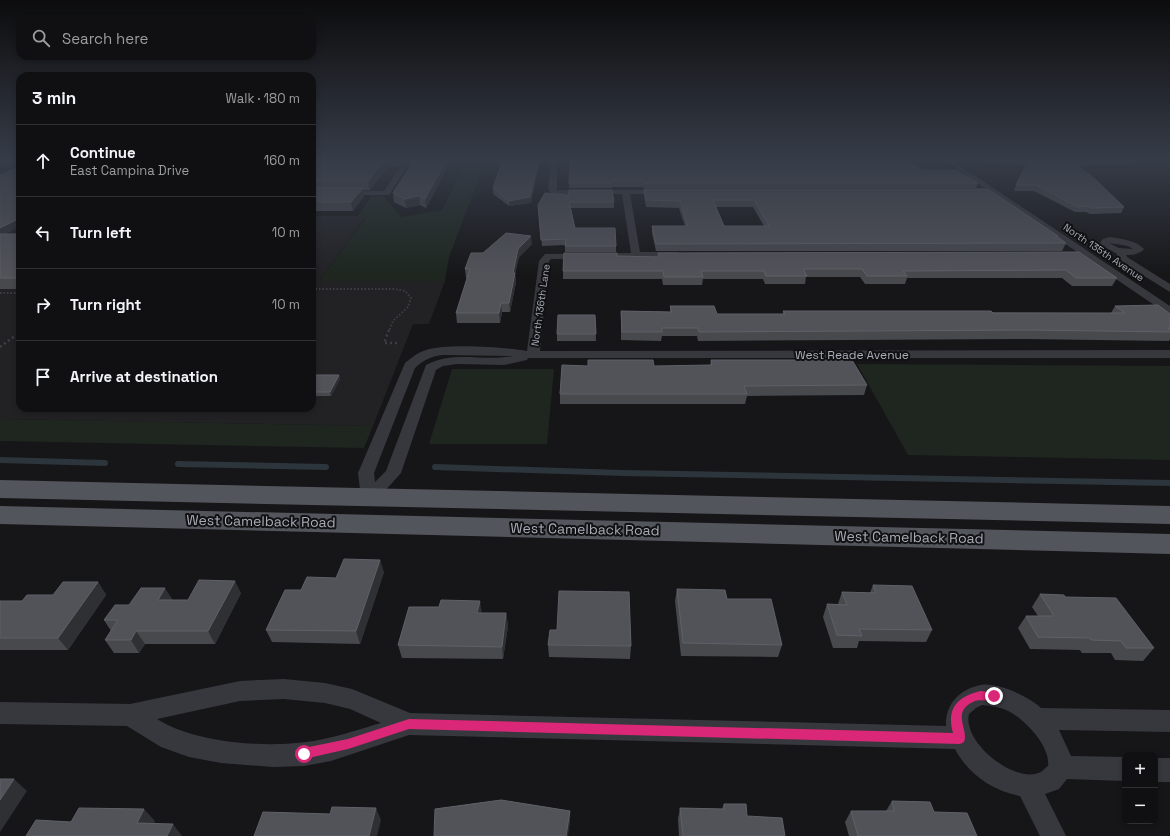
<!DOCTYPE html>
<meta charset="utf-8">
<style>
:root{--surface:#101012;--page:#1e1e20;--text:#f1f3f6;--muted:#9c9d9f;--line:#303032}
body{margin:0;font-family:"Space Grotesk",sans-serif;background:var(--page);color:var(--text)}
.controls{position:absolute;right:12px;bottom:12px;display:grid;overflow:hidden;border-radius:8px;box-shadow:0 2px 6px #0003}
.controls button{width:36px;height:36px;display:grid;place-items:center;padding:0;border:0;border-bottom:1px solid var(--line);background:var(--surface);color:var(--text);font:20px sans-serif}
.stop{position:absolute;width:12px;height:12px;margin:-9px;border:3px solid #db2777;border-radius:50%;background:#fff}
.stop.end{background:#db2777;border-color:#fff;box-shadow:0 1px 4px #0008}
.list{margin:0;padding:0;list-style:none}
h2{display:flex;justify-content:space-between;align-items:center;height:52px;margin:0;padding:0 16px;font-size:17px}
h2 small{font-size:13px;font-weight:400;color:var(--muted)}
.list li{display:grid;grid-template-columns:26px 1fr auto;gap:12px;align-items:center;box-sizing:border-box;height:72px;padding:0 16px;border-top:1px solid var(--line)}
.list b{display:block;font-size:15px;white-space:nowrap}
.list p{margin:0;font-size:13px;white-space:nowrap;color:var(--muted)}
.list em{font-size:13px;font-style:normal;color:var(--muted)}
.icon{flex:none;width:22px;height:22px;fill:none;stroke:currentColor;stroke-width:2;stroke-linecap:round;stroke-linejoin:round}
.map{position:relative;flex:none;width:1170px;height:836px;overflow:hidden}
.search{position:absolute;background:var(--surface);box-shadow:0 2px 6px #0003;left:16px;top:16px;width:300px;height:44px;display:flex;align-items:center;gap:10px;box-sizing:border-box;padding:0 14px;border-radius:12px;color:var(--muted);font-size:15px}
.panel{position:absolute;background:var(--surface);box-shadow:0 2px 6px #0003;left:16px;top:72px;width:300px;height:340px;border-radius:12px}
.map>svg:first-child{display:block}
</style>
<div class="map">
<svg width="1170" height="836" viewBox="0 0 1170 836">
<rect width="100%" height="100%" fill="#161618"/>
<!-- built -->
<polygon fill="#222225" points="0,216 20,216 20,408 312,408 312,216 366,216 320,281 445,281 429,324 413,324 373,426 0,419"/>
<!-- green -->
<g fill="#1e261f">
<polygon points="13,159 20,159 20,165 0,174 0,164"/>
<polygon points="467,159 483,159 480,168 482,170 449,257 445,281 320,281 366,217 358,216 371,197 383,196 401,217 442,210"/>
<polygon points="857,364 1170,366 1170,460 908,455"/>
<polygon points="452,369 554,369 547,444 429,444"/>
<polygon points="0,419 373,426 364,448 0,441"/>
</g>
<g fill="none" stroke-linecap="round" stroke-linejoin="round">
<!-- stream -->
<g stroke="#2c353c" stroke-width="6">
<polyline points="0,460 105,463"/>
<polyline points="178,464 326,467"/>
<polyline points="435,467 623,473 1170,483"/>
</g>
<!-- path-far1 -->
<g stroke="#3d3f44" stroke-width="2" stroke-dasharray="1.5 2" stroke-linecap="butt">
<polyline points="312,289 395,289 405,291 411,298 408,307 393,321 389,331"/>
<polyline points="0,293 20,293"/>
</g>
<!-- path -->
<g stroke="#3d3f44" stroke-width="2.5" stroke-dasharray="2 3" stroke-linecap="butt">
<polyline points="389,330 384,343 399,343"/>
<polyline points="0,347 20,332"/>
</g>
<!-- lane -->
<polygon fill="#37383d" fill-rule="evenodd" points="312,254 315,254 315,255 312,256"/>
<!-- street -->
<g fill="#37383d" fill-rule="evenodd">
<polygon points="406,159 412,159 389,195 312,195 312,191 384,191"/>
<path d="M551,159h6v31h109v4h-36l10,58h37l5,3 -5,3 -126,1 -2,2 -9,90 630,-1v8h-642l-1,2 -23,5 -47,-1 -14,2 -7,4 -35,103 -26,29 -6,2 -6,-2 -2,-4 -3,-25 47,-110c6,-5 12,-10 21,-13 21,-7 78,-3 101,1l12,-90 6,-7 86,-1 -9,-59h-71l-3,-6zM443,355l70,1c-31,6 -58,-6 -87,9l-40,106 -11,11 -1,-9 41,-105c8,-8 17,-12 28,-13z"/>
<polygon points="943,159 950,159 1170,306 1170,314 1166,313 1085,258 1061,257 1059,255 1061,253 1077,252"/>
<path d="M979,159l153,2 3,2 -3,2c-22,0 -143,3 -153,-6z"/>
<path d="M1110,237c11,2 26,3 34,12 -4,5 -11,6 -18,6l1,2 43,27v8l-50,-31 -4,-8 -15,-7 -2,-2 4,-5zM1109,243l19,3 5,3 -14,-1z"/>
<path d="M284,679l41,4 27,6 58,24 536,13c-1,-21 13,-37 35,-41 17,-3 48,12 60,23l129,2v22l-111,-2 12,26 54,1v24l-58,-2 -8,10 -14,5 21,42h-26l-20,-40c-27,-5 -52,-22 -65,-47l-546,-14 -78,26 -27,5 -31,1 -52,-4 -32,-6 -28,-10 -34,-21 -127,-2v-22l130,2 110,-23zM284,699l41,4 25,6 31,14c-21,6 -41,13 -62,17 -46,9 -123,4 -162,-21l83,-18zM982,705c8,1 17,2 24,5 17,7 45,36 42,56 -2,1 -5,5 -7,6 -26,13 -79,-30 -72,-58l7,-6z"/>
<rect x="1155" y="758" width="15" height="24"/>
</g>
<!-- secondary -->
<polygon fill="#45474d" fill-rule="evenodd" points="0,159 8,159 6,161 0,163"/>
<!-- primary -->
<g fill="#53555c" fill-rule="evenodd">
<polygon points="0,480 1170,506 1170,524 0,498"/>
<polygon points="0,506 1170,534 1170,554 0,524"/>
</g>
</g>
<!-- wall -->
<g fill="#47494d" fill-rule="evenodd">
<polygon points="312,159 404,159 400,166 389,166 370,190 363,190 364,196 353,211 315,211 312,214"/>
<polygon points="408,159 452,159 426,208 420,205 406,208 394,202 393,193 411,166 409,166"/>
<polygon points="487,159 540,159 531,203 509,206 493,194 493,188 503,159"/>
<polygon points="569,159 906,159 922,170 978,183 976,188 643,188 643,187 612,187 612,188 569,188 570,160 569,160"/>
<polygon points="1151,159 1170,159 1170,161 1156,161"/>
<polygon points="1028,161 1124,207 1121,213 1090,214 1086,212 1075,212 1034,191 1014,191 1016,185"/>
<polygon points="20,166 20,226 5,234 20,234 20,289 0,289 0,175"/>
<path d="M644,189h344l70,47 -1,1 9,6 -4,8h-406l-4,-18v-7h33l-6,-18 -33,-1 -2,-11zM716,207h37l11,19h-40z"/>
<polygon points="568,197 614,202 614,208 571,208 575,228 616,246 616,252 565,252 565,245 542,246 539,210"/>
<polygon points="532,244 519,257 515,274 516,282 510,312 502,312 500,323 457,323 456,313 468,278 466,278 465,269 483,253"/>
<polygon points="1079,252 1117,278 1112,286 1072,286 1062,278 907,278 905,284 865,284 860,277 806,277 805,284 765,284 763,279 703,279 702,285 663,285 662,279 563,279 563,271 617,256 658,257 658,253"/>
<polygon points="670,306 717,314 783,314 783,311 1111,313 1115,306 1170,314 1170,339 1169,341 1025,339 698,341 697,336 662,336 661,341 621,340 621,311 670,312"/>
<polygon points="595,315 596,341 557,341 557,334"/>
<polygon points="711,360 867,385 864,395 747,396 745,404 560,404 560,394 588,366 710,366"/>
<polygon points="312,375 339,375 340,379 331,396 312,396"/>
<polygon points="384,572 360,644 272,642 266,630 301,590 336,578"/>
<polygon points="98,582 106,595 68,650 0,650 0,601 22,601 53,595"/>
<polygon points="873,585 932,630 926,642 859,641 857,648 833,648 823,617 827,604 838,604 842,592 870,593"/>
<polygon points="677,589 727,599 782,645 778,657 681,656 675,601"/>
<polygon points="241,593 215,644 145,644 139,653 114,653 105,640 111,631 104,620 129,605 172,600 188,600"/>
<polygon points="1040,594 1065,597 1154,648 1143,661 1115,660 1111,653 1082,653 1080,650 1030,649 1018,628 1026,616 1038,616 1032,607"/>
<polygon points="481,613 506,613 508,626 503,659 402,658 398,645"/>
<polygon points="548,645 631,646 630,659 549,657"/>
<polygon points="892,801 934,812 977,836 849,836 845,822 851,811 886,811"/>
<polygon points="724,804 747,816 785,836 679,836 678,819 680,808 722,809"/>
</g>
<!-- shaded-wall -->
<g fill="#2f3033">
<polygon points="386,159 387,159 389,166 370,190 368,181"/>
<polygon points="399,159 404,159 400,166"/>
<polygon points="447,159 452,159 426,208 425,199"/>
<polygon points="539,159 540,159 531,203 509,206 509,201"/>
<polygon points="363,188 364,196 353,211 351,202"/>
<polygon points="419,196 420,205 406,208 405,199"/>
<polygon points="312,202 315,211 312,214"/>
<polygon points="20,218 20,226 0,237 0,228"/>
<polygon points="531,236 532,244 519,257 515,274 516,282 510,312 509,303 513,273 518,249"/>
<polygon points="501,303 502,312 500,323 499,313"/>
<polygon points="339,375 340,379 331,396 330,392"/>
<polygon points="380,560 384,572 360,644 356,631"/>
<polygon points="235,581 241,593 215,644 208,631"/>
<polygon points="98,582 106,595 68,650 58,638"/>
<polygon points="165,588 173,600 158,600"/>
<polygon points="480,601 482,614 477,613"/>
<polygon points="506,613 508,626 503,659 502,647"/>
<polygon points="136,631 145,644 139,653 131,640"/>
<polygon points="14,779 27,791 0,832 0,800"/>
<polygon points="376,808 381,820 377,836 369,836"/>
<polygon points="144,809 155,821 148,835 137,823"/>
<polygon points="570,811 570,823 568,836 566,836"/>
<polygon points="173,824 182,836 167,836"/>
</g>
<!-- building -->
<g fill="#525359" stroke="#5f6168" fill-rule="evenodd">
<polygon points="312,159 386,159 368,181 312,181"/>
<polygon points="415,159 447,159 425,199 419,196 405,199 393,193"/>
<polygon points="503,159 539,159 530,197 509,201 493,188"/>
<polygon points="570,159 906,159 922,170 956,170 978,183 643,183 643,181 612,181 612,183 569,183"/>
<polygon points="1028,161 1075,163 1095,179 1124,207 1092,208 1088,206 1078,207 1036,185 1016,185"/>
<polygon points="20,166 20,218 0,228 0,175"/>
<polygon points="312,188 363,188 351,202 312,202"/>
<path d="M644,189h344l70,47h-2l10,7 -410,1 -4,-18h36l-8,-25 -34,-1zM713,200h41l15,26h-45z"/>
<polygon points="569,190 612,190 614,202 569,202 575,228 615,228 616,246 565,246 566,239 541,240 538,205 545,193 568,195 568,197"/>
<polygon points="506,233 531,236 518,249 513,273 515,273 509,303 501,303 499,313 456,313 470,269 465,269 471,253 483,253"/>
<rect x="0" y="234" width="20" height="44"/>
<polygon points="1079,252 1117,278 1076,278 1066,270 903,271 907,276 867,276 862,269 803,269 807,276 766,276 764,271 701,271 703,277 664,277 663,271 563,271 564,253 617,253 617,256 659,257 658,253"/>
<polygon points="1158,305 1170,314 1170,328 1168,328 1170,329 1170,332 1029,330 699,332 698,328 662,328 662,332 622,332 621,311 672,312 670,306 714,306 717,314 785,314 783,311 991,311 993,313 1125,313 1115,306"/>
<polygon points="558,315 595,315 596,334 557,334"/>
<polygon points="588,360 653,360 654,366 712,365 711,360 852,360 867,385 744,386 747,394 560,394 562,365 588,366"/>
<polygon points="312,375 339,375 330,392 312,392"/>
<polygon points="344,559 380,560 356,631 266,630 285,590 301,590 307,577 336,578"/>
<polygon points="199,580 235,581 208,631 136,631 131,640 105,640 118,620 104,620 115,605 129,605 141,588 165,588 158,600 188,600"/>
<polygon points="63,582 98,582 58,638 0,638 0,601 22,601 27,595 53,595"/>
<polygon points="873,585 912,586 932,630 859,629 862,636 837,635 827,604 847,605 842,592 876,593"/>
<polygon points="677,589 725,590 727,599 771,599 782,645 683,643"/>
<polygon points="559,591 629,592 631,646 548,645 550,630 557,630"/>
<polygon points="1040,594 1064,595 1065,597 1116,598 1154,648 1126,648 1121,641 1091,640 1090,638 1038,637 1026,616 1054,616"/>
<polygon points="441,600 480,601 477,613 506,613 502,647 398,645 409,607 439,607"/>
<polygon points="0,779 14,779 0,800"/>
<polygon points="501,800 570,811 566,836 434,836 435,809"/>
<polygon points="892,801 930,802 934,812 967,813 977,836 858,836 851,811 894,811"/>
<polygon points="724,804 746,804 747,816 782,818 785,836 683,836 680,808 724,809"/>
<polygon points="332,807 376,808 369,836 254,836 263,812 330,814"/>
<polygon points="79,808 144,809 137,823 173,824 167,836 26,836 36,820 71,822"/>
</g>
<!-- sky -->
<linearGradient id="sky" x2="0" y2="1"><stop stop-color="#0c0c0d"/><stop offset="0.58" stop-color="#363c48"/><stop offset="1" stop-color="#363c48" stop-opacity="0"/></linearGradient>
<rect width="1170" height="276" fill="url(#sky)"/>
<!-- route -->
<path fill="#db2777" d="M981,691l17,2 2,3 -2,4c-8,3 -17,-2 -25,2 -22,10 -4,28 -9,40l-4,2 -551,-15 -61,20 -44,10 -4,-1 -1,-4 1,-4 4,-2 44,-9 61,-20 544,14c-7,-25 5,-37 28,-42z"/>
<g text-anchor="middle" stroke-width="4" stroke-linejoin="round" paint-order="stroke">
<!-- far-street labels -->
<g font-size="10" fill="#a8adb8" stroke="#111113">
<text transform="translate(1104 252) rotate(34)" y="4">North 135th Avenue</text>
<text transform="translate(540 305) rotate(-82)" y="4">North 136th Lane</text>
</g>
<!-- street labels -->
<g font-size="12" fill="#a8adb8" stroke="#111113">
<text x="852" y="359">West Reade Avenue</text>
</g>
<!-- near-street labels -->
<g font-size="14" fill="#a8adb8" stroke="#111113">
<text transform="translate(261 521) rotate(1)" y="5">West Camelback Road</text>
<text transform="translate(585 529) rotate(1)" y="5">West Camelback Road</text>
<text transform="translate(909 537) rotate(1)" y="5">West Camelback Road</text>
</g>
</g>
</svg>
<div class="controls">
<button>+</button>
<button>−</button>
</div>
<div class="stop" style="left:304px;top:754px"></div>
<div class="stop end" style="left:994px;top:696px"></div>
<div class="search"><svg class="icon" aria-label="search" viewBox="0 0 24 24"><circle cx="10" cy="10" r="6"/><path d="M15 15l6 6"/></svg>Search here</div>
<section class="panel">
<h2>3 min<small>Walk · 180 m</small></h2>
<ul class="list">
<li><svg class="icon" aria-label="ahead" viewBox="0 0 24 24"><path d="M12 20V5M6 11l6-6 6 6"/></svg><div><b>Continue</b><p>East Campina Drive</p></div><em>160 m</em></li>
<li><svg class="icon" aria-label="left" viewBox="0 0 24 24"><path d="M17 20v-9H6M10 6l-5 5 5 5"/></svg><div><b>Turn left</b></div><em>10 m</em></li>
<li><svg class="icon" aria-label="right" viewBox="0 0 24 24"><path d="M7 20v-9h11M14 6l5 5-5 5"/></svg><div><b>Turn right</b></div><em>10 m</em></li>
<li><svg class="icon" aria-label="arrive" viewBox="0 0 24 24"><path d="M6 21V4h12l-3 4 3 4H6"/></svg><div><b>Arrive at destination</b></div></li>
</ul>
</section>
</div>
